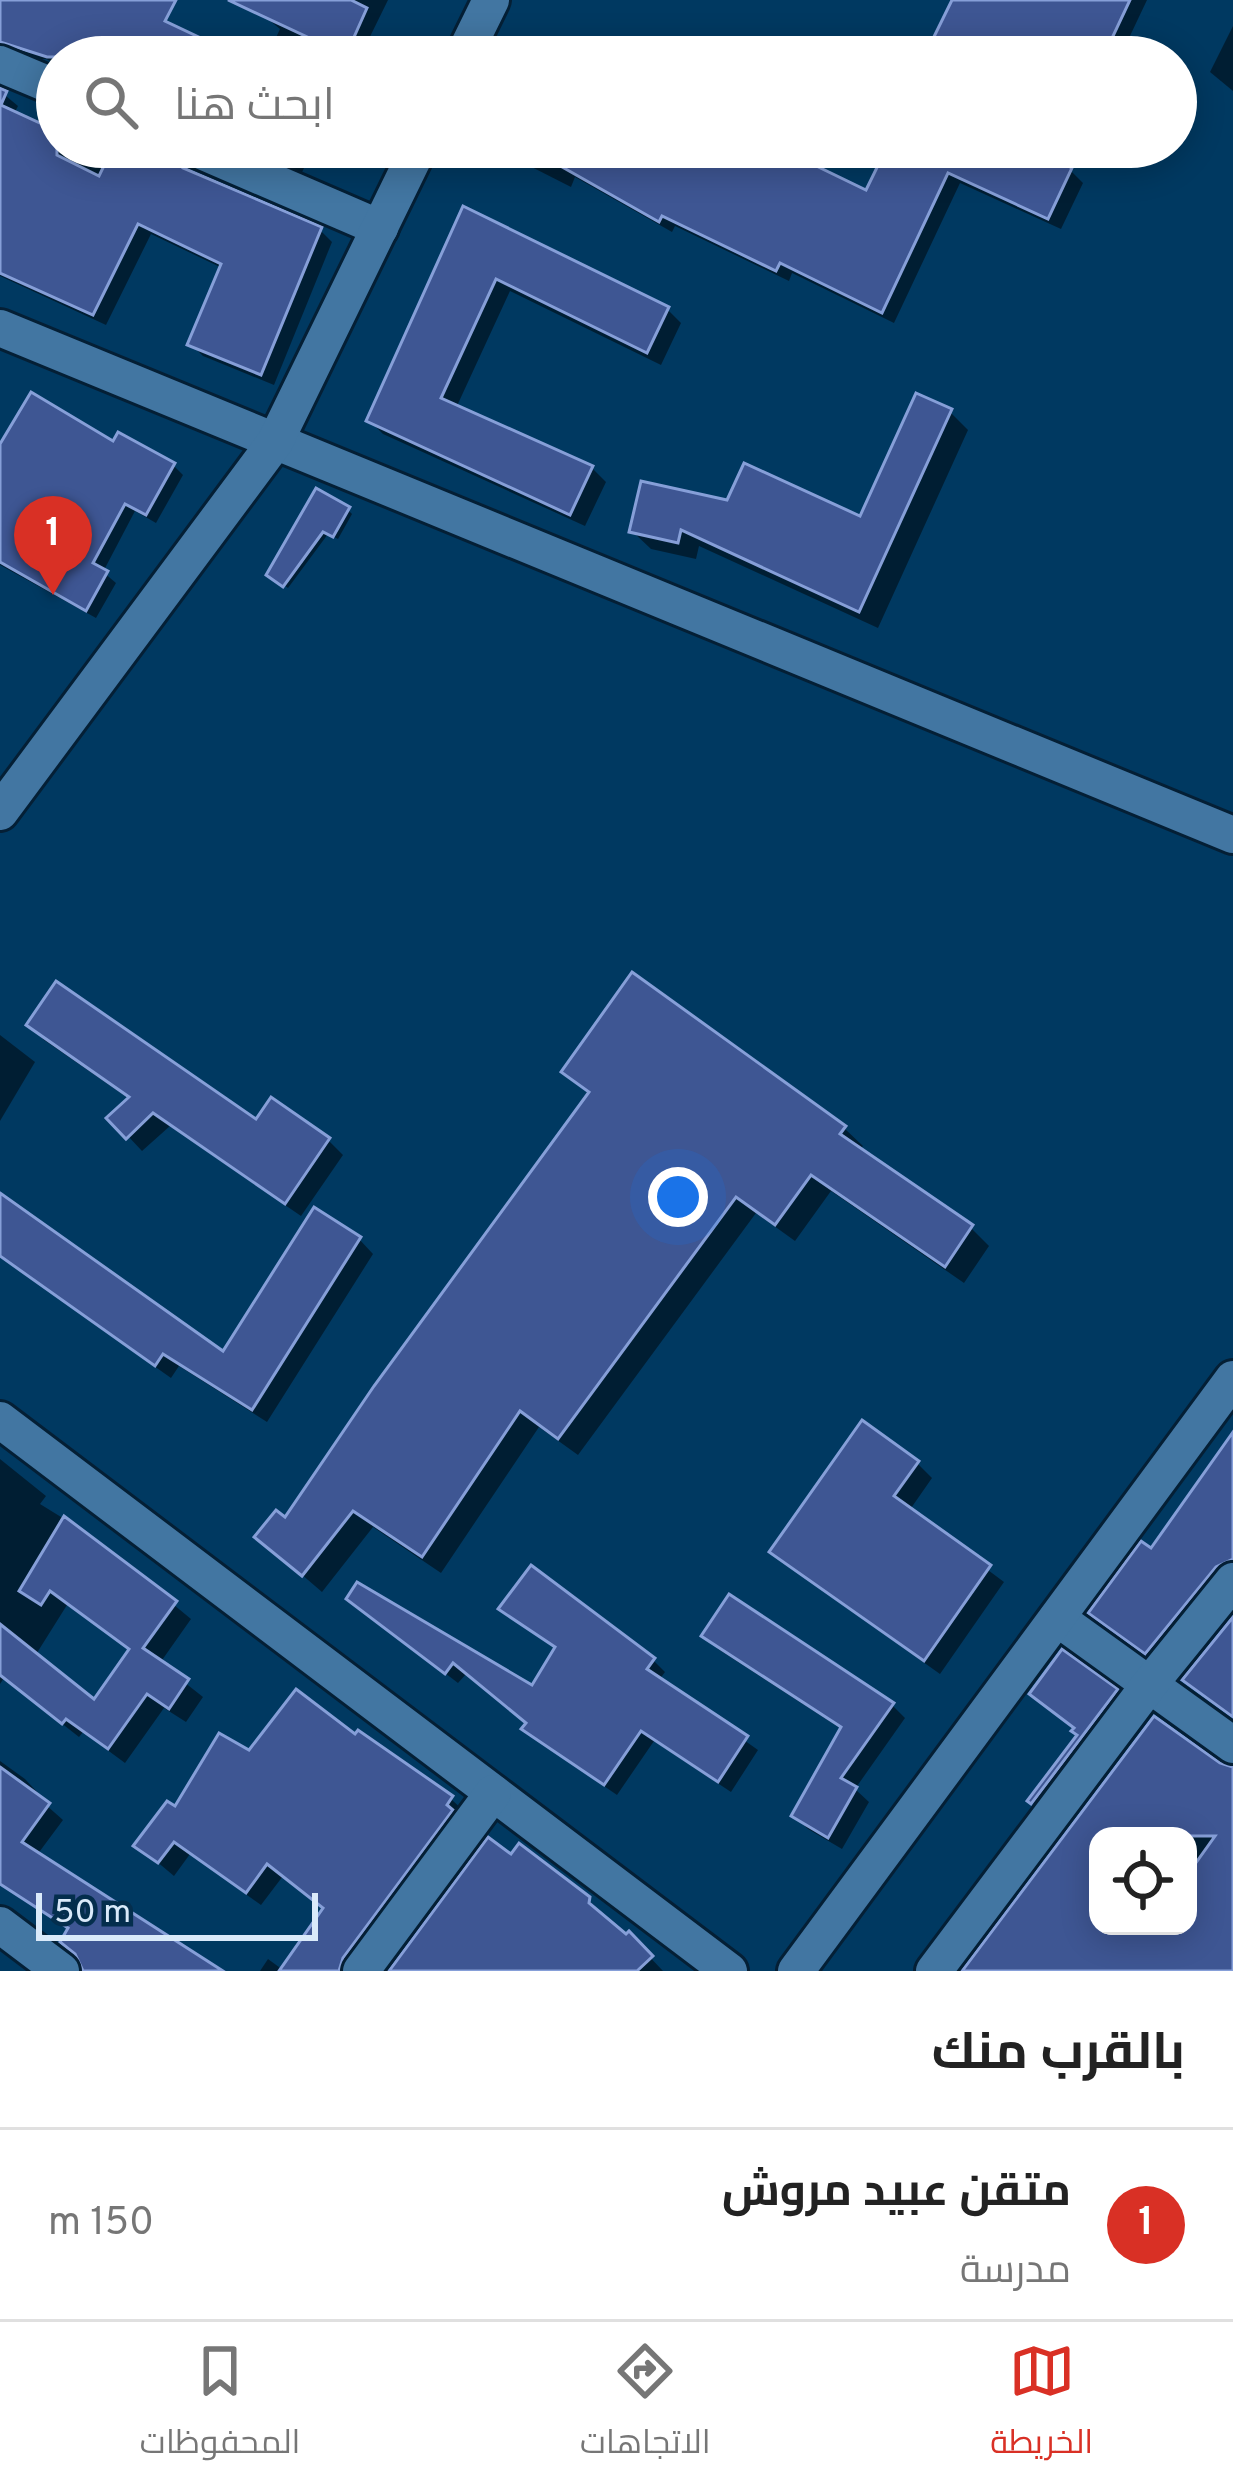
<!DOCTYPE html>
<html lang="ar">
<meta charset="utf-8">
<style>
:root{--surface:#fff;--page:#f6f6f6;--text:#222;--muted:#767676;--line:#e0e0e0;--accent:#d93025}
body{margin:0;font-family:Overpass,Cairo,sans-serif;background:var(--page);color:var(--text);direction:rtl}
.controls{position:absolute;right:36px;bottom:36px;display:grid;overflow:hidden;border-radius:24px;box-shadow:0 6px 30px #0003}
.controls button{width:108px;height:108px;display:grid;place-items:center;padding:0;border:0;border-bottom:3px solid var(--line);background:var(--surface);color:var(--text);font:60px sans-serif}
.scale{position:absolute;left:36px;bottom:30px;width:282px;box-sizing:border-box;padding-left:12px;border:6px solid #daeafa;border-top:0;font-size:33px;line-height:42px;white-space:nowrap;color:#daeafa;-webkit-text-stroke:9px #042e4d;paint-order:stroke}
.you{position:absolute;left:678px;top:1197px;width:42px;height:42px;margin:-30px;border:9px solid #fff;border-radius:50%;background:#1a73e8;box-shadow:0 0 0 18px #1a73e833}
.badge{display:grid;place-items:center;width:78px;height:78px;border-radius:50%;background:var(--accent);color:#fff;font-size:39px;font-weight:700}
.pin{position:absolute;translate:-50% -99px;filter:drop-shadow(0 3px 6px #0008)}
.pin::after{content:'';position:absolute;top:63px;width:42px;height:36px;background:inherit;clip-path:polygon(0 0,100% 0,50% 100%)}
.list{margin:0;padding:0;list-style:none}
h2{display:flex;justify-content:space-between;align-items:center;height:156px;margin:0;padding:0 48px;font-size:51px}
h2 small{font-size:39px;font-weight:400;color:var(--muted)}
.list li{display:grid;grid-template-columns:78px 1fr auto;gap:36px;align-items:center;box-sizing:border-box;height:192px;padding:0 48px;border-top:3px solid var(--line)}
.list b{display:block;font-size:45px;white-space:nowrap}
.list p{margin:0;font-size:39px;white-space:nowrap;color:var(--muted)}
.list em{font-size:39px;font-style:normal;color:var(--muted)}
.icon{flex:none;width:66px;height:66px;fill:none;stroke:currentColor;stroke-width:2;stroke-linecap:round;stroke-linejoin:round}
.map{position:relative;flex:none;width:1233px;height:1971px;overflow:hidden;direction:ltr}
.search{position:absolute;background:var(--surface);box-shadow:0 6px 30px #0003;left:36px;right:36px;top:36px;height:132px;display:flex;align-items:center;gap:30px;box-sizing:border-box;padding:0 42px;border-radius:66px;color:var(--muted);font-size:45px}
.sheet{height:348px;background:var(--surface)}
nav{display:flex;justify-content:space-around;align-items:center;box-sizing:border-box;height:168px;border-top:3px solid var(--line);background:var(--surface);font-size:33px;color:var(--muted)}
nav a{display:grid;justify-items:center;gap:6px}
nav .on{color:var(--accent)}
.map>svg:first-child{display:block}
</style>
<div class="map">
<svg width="1233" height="1971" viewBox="0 0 1233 1971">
<rect width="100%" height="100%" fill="#003961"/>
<!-- shadow -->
<g fill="#0007" fill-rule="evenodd">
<polygon points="0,0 113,0 219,57 57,57 57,64 46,59 0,60"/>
<polygon points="245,0 388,0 360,57 267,57 280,29"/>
<polygon points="955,0 1147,0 1120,57 1102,53 1100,57 927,57"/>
<polygon points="1233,26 1233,91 1210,72"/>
<polygon points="0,91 18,106 14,114 57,134 57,147 86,147 111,158 117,147 186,147 182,152 184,171 320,230 332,242 274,385 203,356 191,344 222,268 151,234 106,325 0,276"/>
<polygon points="237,147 315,147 301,174"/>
<polygon points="492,147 770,147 868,194 890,147 1056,147 1049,161 1070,170 1083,183 1061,229 960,183 894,323 792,273 789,281 675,226 672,232 575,177 571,187"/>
<polygon points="464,210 667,309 681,323 661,365 510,291 456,408 592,468 606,482 585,526 383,434 369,420"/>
<polygon points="950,412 968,430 878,628 699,546 696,559 651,549 632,531 729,503 862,520"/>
<polygon points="114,446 173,465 183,475 156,523 135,511 103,572 116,583 96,618 0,565 0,450"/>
<polygon points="348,510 352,514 338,539 328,534 288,588 269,575"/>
<polygon points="633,976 844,1128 863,1146 859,1151 971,1228 989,1246 964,1283 831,1191 795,1241 756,1213 578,1455 539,1427 441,1573 373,1527 322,1592 258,1537 286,1522 591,1095 565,1071"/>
<polygon points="29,1025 257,1123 328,1140 343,1155 301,1216 170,1126 142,1151 111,1118 131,1100 44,1040"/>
<polygon points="0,1035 35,1062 0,1121"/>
<polygon points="0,1196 224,1355 359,1239 373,1254 267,1422 179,1366 171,1378 0,1257"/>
<polygon points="1233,1437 1233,1581 1162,1668 1092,1613 1152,1552"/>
<path d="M0,1459l46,37 -6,8 47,29 104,86 -31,44 43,34 -17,25 -22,-14 -39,55 -42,-31 -4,5 -75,-59 -4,6zM67,1605l64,46 -36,53 -60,-48z"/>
<polygon points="917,1463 932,1478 909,1511 1004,1582 940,1674 788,1566 773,1551"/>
<polygon points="531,1569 653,1660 665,1672 659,1680 758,1750 731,1792 654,1741 617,1795 537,1740 525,1729 529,1724 467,1673 458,1683 362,1610 533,1689 557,1650 502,1609"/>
<polygon points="705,1635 892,1705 905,1718 855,1789 869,1802 842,1849 808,1829 794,1816 843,1730 718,1649"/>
<polygon points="1116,1692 1130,1706 1047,1817 1031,1801 1080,1736 1033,1693"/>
<path d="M1155,1720l65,47 13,1v203h-267zM1098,1836h90v90h-90z"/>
<polygon points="356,1739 451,1799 466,1813 358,1971 260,1971 268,1959 283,1970 325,1910 283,1876 261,1905 190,1854 174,1876 137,1845 250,1754"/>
<polygon points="0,1761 25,1779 39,1794 37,1797 63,1820 37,1855 217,1971 86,1971 76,1929 0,1873"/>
<polygon points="511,1858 588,1899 603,1918 626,1938 629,1935 663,1971 393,1971"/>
</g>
<!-- building -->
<g fill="#3e5693" stroke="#869fd8" stroke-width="3" fill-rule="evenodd">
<polygon points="0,0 176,0 165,21 241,57 47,57 0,42"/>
<polygon points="228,0 351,0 367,8 346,55"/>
<polygon points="952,0 1130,0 1106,51 1090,43 1083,57 924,57"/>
<polygon points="0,88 7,91 1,105 57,131 57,155 99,176 113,147 170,147 173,159 183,168 322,227 261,375 187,345 221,264 138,224 93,315 0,273"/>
<polygon points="527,147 777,147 866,190 887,147 1027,147 1072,168 1048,219 948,173 882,313 780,263 776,271 662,216 659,222"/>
<polygon points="463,206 669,307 647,353 496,279 441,398 593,466 570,515 366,421"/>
<polygon points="31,392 113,441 118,432 175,463 146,515 125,504 93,563 108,571 86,611 0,562 0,444"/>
<polygon points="916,393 952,409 859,612 681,530 678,543 629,532 641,481 727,500 744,463 860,516"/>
<polygon points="316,488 350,507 333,537 323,532 283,587 266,575"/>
<polygon points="632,972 846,1126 840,1134 973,1225 945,1267 811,1175 775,1225 736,1197 558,1439 520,1411 422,1557 353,1511 302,1576 254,1537 276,1510 285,1517 374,1386 589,1092 561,1072"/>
<polygon points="56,981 256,1119 271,1097 330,1138 285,1204 153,1113 126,1139 106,1118 129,1097 26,1025"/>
<polygon points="0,1193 223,1351 314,1207 361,1237 252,1410 163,1354 155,1366 0,1256"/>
<polygon points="862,1420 919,1461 894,1496 991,1565 924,1661 769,1552"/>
<polygon points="1233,1432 1233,1559 1216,1567 1145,1654 1088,1613 1141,1541 1151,1548"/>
<polygon points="64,1516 177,1601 143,1648 189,1679 169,1709 147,1694 108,1749 66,1719 62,1724 0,1675 0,1624 94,1699 129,1649 50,1591 41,1605 19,1591"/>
<polygon points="531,1565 655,1658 647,1669 748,1736 718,1782 641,1731 604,1785 521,1729 526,1723 453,1663 445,1674 346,1599 357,1582 532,1685 555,1647 498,1609"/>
<polygon points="729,1594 894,1703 841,1778 857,1787 828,1838 791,1816 841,1727 701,1636"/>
<polygon points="1233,1617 1233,1717 1182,1680"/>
<polygon points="1062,1649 1118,1689 1031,1804 1027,1801 1077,1735 1071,1731 1074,1728 1029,1694"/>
<polygon points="296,1689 355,1734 358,1730 453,1796 447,1805 453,1810 343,1958 339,1971 279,1971 323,1908 267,1864 246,1893 174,1842 158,1863 133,1846 167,1801 175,1806 219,1733 249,1750"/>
<path d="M1154,1716l66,47 13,4v204h-271zM1098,1836h117l-27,38v52h-90z"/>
<polygon points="0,1767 50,1803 22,1842 223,1971 83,1971 75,1954 60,1942 68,1928 0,1884"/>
<polygon points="488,1837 511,1854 519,1843 590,1897 589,1903 626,1934 629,1931 653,1956 637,1971 389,1971"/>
</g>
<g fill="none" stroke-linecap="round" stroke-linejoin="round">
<defs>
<g id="minor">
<polyline points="463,57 491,0"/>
<polyline points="0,64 57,88"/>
<polyline points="192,147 380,228"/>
<polyline points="0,328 1233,835"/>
<polyline points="0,812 275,442 419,147"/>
<polyline points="0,1420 729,1971"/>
<polyline points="1057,1618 1233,1745"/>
<polyline points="0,1925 61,1971"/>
<polyline points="361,1971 493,1793"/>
<polyline points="796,1971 1233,1379"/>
<polyline points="934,1971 1149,1685 1233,1581"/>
</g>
</defs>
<!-- minor casing -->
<use href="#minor" stroke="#041f35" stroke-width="42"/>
<!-- minor -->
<use href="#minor" stroke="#4276a2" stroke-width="36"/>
</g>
</svg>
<div class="controls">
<button><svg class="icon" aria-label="locate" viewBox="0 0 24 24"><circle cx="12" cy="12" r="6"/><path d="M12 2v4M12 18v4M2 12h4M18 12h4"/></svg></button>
</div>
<div class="scale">50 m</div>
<div class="you"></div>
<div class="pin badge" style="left:53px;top:595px">1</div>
<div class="search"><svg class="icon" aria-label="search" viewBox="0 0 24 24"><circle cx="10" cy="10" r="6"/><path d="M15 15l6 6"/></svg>ابحث هنا</div>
</div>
<section class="sheet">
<h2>بالقرب منك<small></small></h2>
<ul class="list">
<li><span class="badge">1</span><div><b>متقن عبيد مروش</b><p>مدرسة</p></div><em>150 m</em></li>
</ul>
</section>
<nav>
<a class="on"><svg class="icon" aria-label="map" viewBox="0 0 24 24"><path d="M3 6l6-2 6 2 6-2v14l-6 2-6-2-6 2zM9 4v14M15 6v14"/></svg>الخريطة</a>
<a><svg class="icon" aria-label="directions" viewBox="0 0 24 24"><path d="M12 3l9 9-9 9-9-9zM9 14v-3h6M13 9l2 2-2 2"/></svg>الاتجاهات</a>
<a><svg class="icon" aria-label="saved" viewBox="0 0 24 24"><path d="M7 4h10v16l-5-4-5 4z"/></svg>المحفوظات</a>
</nav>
